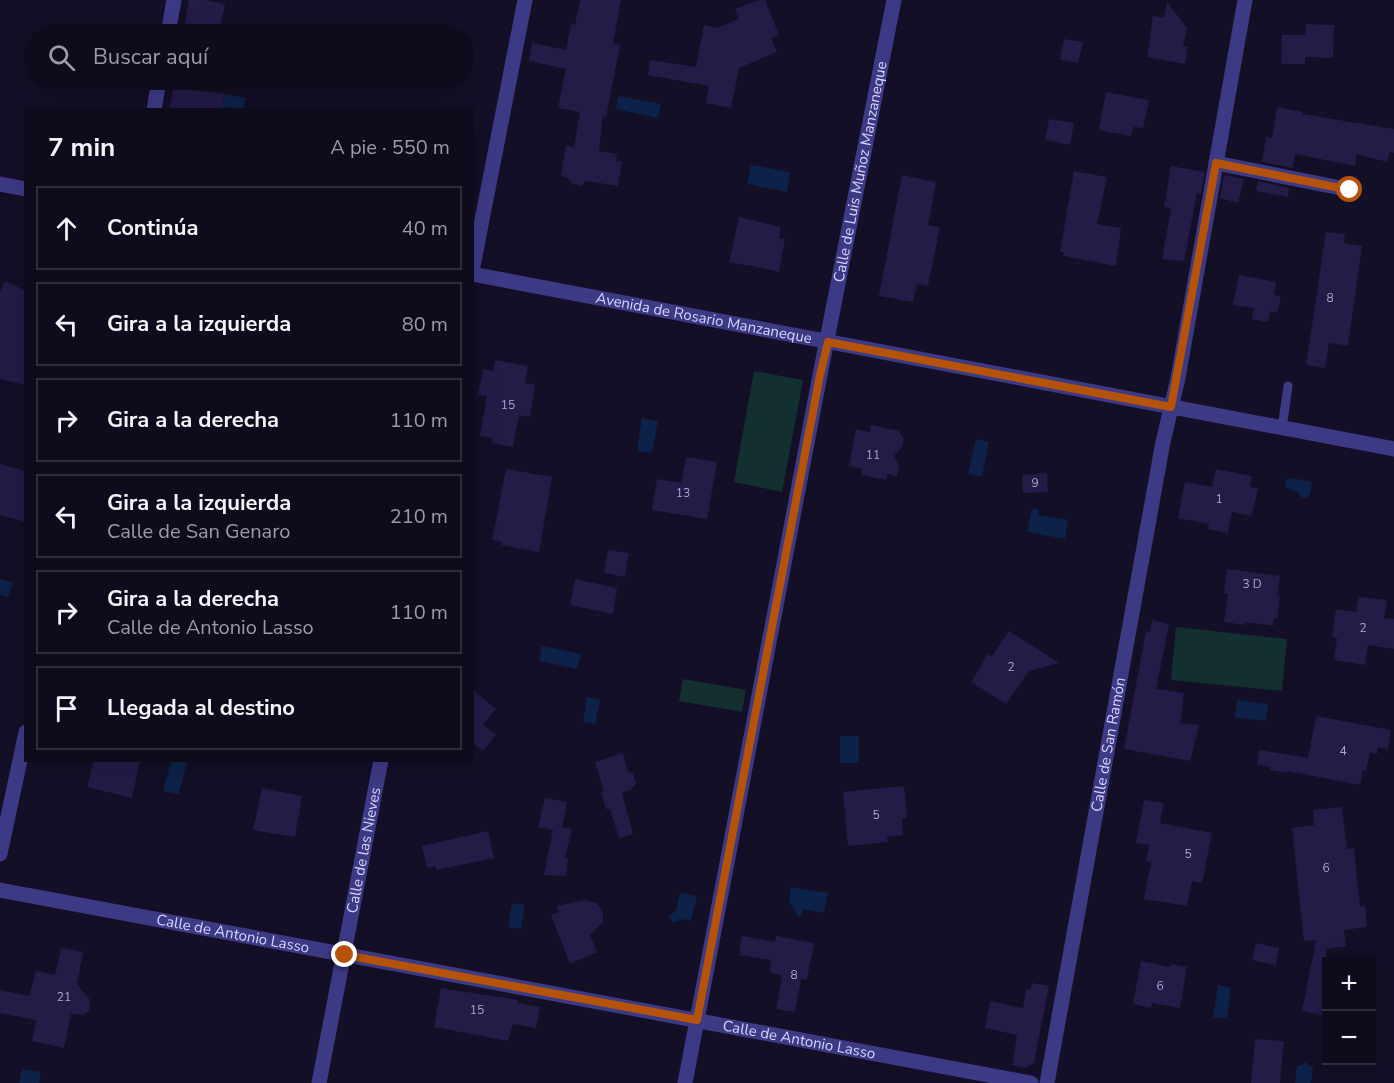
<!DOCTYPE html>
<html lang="es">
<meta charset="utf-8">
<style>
:root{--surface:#0e0b1c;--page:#171425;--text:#f1f3f6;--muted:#9b9ba3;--line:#2e2b3b}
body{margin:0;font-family:"Nunito Sans",sans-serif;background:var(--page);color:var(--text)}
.controls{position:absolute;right:18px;bottom:18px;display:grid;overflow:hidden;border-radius:0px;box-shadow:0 6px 24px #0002}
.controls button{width:54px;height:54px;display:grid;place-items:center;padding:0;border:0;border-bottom:2px solid var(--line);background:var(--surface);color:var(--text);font:30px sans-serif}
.stop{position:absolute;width:18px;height:18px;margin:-14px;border:4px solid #b45309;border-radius:50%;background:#fff}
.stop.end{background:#b45309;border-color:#fff;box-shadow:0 2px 6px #0008}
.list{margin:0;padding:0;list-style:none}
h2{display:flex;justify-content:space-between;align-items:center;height:78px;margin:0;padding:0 24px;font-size:26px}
h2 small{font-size:20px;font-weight:400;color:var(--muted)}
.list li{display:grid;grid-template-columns:39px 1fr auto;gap:18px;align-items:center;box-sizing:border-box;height:84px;margin:0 12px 12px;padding:0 12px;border:2px solid var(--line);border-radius:0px}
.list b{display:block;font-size:22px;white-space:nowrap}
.list p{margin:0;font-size:20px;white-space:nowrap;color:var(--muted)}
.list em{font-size:20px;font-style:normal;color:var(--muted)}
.icon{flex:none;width:33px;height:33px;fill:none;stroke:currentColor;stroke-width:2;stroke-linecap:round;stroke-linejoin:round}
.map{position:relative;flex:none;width:1394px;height:1083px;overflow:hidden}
.search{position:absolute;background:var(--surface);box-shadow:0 6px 24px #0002;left:24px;top:24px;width:450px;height:66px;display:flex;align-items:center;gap:15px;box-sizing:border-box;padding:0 21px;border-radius:33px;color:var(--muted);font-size:22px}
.panel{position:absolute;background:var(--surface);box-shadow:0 6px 24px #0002;left:24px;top:108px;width:450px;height:654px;border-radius:0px}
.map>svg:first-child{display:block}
</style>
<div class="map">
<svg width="1394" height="1083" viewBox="0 0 1394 1083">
<rect width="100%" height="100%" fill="#130f26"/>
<!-- green -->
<g fill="#12302f">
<polygon points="754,371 803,380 782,492 734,482"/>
<polygon points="1176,627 1287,639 1282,691 1171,680"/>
<polygon points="683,679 746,690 742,712 679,701"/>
</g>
<!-- water -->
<g fill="#0c2248">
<polygon points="224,94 246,98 243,109 225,107 225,109 221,110"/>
<polygon points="618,96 661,104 658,118 616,109"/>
<polygon points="751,165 790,172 787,192 747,184"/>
<polygon points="642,418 658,421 652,453 637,451"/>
<polygon points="976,439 989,442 982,477 968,474"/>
<polygon points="1292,478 1312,482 1310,494 1308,497 1302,498 1298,492 1285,487 1286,480"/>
<polygon points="1032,508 1038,509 1039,515 1068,520 1065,539 1027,532"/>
<polygon points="0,579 13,582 8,597 0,595"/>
<polygon points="542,646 581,654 577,669 539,661"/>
<polygon points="587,697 600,700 595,724 583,722"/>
<polygon points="1237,700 1268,704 1266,721 1235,717"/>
<rect x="840" y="736" width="19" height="27"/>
<polygon points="171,761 187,761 179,794 163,791"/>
<polygon points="791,887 828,893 824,913 803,909 802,916 798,916 789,902"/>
<polygon points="680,893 697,896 691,921 682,919 673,923 669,916 676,911"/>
<polygon points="512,903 525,905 521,929 508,927"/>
<polygon points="1218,985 1231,988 1227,1019 1213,1017"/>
<polygon points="1305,1062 1313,1068 1311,1083 1295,1083 1297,1066 1300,1066"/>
<polygon points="22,1069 41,1072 39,1083 19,1083"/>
</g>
<!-- building -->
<g fill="#241b47">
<polygon points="189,0 205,0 225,4 219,34 184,30"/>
<polygon points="580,0 621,0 613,44 620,45 606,117 603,116 599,151 617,154 616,161 622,162 618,186 586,181 581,186 572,184 568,178 561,176 566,145 574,147 580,112 558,108 566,69 529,61 532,43 566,50 571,24 575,25"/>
<polygon points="760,0 765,0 779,35 771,38 777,52 739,68 731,108 706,103 709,86 648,75 650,60 696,67 704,25 717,28 739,19 735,9"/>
<polygon points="1167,2 1187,28 1183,47 1188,47 1185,64 1147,57 1153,16 1164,18"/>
<polygon points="1306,24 1334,25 1333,58 1305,57 1305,64 1281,64 1282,35 1306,35"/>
<polygon points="1064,39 1083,42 1078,63 1060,60"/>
<polygon points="175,80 194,80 193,90 224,94 221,110 169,110"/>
<polygon points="1106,92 1149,100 1143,128 1133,127 1131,136 1099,130"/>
<polygon points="1277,107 1303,112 1302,114 1394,129 1394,153 1390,152 1387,162 1357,154 1355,166 1295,154 1293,168 1262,162 1266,137 1272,138"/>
<polygon points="1049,119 1074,123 1070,145 1045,140"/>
<polygon points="1171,166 1205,172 1201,194 1197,193 1184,261 1162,259 1171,208 1164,207"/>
<polygon points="1074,171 1107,177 1097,224 1121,228 1116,266 1063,256 1064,252 1060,252"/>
<polygon points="902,175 936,182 928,225 940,227 928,286 917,284 913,302 879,296"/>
<polygon points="1224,175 1244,179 1238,203 1220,198"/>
<polygon points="1258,181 1289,188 1288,197 1256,191"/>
<polygon points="739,217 781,227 779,238 785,239 779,272 749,265 749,266 729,262"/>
<polygon points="1326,232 1345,234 1344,243 1362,246 1348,346 1329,343 1325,368 1306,365"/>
<polygon points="1239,275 1276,282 1274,295 1281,296 1277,313 1270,311 1268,322 1252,319 1254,308 1233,305"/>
<polygon points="5,281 26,291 26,385 0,379 0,292"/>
<polygon points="495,360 528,366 525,383 535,384 530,417 519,415 513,447 492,443 493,438 480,436 487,396 478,395 483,369 493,371"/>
<polygon points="871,425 899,431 904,440 902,447 894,456 899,464 897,477 888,474 886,480 861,475 862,469 849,466 856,429 870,432"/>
<polygon points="686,457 717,462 707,519 652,510 657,479 681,483"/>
<polygon points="0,464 26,471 26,522 0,515"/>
<polygon points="506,469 552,477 539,552 501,545 502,542 492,540"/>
<polygon points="1216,469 1252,476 1250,487 1258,488 1252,516 1232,512 1228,533 1208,529 1209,524 1178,518 1185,482 1212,487"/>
<polygon points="1047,473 1048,492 1023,493 1022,475"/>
<polygon points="608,550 629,553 625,577 604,573"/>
<polygon points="1227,569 1280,576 1277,595 1280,596 1277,619 1274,618 1273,626 1244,622 1244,625 1224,622 1228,594 1224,593"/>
<polygon points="575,579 617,588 613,614 570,605"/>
<polygon points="1359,597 1387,600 1384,618 1394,619 1394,649 1368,645 1365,665 1334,660 1337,638 1332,637 1336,609 1356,612"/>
<polygon points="1152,620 1169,624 1156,689 1184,693 1180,723 1199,725 1190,761 1124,749 1146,631 1150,632"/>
<polygon points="1009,631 1059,663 1029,671 1006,704 971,682 988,654 992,656"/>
<polygon points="472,689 496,709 483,725 496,735 483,751 472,742"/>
<polygon points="1316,716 1391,730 1388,749 1378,747 1377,754 1370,753 1366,771 1363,770 1360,785 1288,771 1287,773 1270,770 1271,767 1257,765 1259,750 1308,758"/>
<polygon points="623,753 628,772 633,773 636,784 630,790 622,793 633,834 619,838 610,809 606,809 601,792 604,791 595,762"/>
<polygon points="94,760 140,760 132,798 87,787"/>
<polygon points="904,786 907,818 902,819 903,835 887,837 888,842 848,846 843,792"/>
<polygon points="262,788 302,796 295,837 253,830"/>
<polygon points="545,798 567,802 562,827 572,829 565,858 568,858 566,876 544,875 553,830 538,827"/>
<polygon points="1144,800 1164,803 1160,823 1212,833 1202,883 1192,881 1187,906 1144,899 1151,862 1146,861 1149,845 1136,843"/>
<polygon points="1342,807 1347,849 1354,848 1360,907 1365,906 1367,927 1344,930 1346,946 1326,949 1326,1016 1302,1011 1316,940 1304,941 1292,828 1314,825 1313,810"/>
<polygon points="488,831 494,858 436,870 436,866 427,868 422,846"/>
<polygon points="585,900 597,903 603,912 603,922 590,935 597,952 570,964 551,915 559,912 556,906"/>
<polygon points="742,936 775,942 776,936 814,943 807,980 801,979 795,1012 776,1009 782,975 770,973 771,960 739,955"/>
<polygon points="1256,943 1279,948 1276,965 1252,960"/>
<polygon points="61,948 83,952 77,984 90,1000 89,1011 83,1015 71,1014 64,1048 32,1041 36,1020 0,1013 0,990 29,996 36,971 55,975"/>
<polygon points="1141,961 1170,967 1171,964 1187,967 1180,1008 1152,1003 1151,1008 1133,1004"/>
<polygon points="1032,983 1049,986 1034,1063 1025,1068 1012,1065 1017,1035 985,1028 990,1001 1023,1008 1026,989 1030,990"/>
<polygon points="441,988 518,1000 517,1003 540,1007 536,1028 513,1024 508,1041 434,1027"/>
<polygon points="1255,1039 1284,1041 1280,1083 1251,1083"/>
</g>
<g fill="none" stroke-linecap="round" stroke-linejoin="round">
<!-- lane -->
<polyline stroke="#3d3a85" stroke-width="9" points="1282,428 1288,386"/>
<!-- street -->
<g stroke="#3d3a85" stroke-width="15">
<polyline points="168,34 174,0"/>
<polyline points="154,110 159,80"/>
<polyline points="1216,163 1351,190"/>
<polyline points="0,184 26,189"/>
<polyline points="472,271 525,0"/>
<path id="s1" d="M472,274l922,175"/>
<polyline points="0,854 26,732"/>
<path id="s2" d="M0,890l1031,193"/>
<path id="s3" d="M319,1083l62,-323"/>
<path id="s4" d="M685,1083l135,-708 74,-375"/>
<path id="s5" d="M1047,1083l116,-641 15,-64 67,-378"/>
</g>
</g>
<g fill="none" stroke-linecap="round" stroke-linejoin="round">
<!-- route -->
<polyline stroke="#b45309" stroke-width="8" points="345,955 697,1020 820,375 828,342 1171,407 1216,163 1350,190"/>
</g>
<g text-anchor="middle" stroke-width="5" stroke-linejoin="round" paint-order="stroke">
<!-- number labels -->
<g font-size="12" fill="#aca6d1">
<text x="1330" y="302">8</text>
<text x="508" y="409">15</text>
<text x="873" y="459">11</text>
<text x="1035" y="487">9</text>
<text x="683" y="497">13</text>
<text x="1219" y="503">1</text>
<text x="1252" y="588">3 D</text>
<text x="1363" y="632">2</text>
<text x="1011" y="671">2</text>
<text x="1343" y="755">4</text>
<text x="876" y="819">5</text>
<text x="1188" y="858">5</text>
<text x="1326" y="872">6</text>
<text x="794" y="979">8</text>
<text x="1160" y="990">6</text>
<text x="64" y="1001">21</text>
<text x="477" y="1014">15</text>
</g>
<!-- street labels -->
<g font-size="15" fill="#d9d4ff" stroke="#130f26">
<text dy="5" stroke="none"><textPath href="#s4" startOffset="928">Calle de Luis Muñoz Manzaneque</textPath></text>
<text dy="5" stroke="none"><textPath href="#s1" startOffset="236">Avenida de Rosario Manzaneque</textPath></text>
<text dy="5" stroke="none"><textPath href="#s5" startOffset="344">Calle de San Ramón</textPath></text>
<text dy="5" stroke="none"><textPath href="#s3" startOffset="237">Calle de las Nieves</textPath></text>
<text dy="5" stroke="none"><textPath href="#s2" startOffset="237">Calle de Antonio Lasso</textPath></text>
<text dy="5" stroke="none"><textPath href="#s2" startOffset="813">Calle de Antonio Lasso</textPath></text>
</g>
</g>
</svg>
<div class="controls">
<button>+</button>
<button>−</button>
</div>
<div class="stop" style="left:1350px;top:190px"></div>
<div class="stop end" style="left:345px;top:955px"></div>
<div class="search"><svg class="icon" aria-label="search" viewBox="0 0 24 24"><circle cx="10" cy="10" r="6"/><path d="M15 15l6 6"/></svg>Buscar aquí</div>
<section class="panel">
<h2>7 min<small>A pie · 550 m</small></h2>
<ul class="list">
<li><svg class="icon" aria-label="ahead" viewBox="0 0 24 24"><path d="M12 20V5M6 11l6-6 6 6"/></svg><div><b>Continúa</b></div><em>40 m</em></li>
<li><svg class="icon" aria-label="left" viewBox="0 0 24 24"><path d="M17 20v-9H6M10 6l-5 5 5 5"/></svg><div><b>Gira a la izquierda</b></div><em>80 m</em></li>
<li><svg class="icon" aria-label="right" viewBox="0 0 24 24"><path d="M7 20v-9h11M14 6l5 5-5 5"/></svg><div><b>Gira a la derecha</b></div><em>110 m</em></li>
<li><svg class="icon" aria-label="left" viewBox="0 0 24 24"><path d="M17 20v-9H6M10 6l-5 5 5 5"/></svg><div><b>Gira a la izquierda</b><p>Calle de San Genaro</p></div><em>210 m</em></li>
<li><svg class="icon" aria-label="right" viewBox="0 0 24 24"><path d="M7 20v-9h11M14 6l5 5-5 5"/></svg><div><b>Gira a la derecha</b><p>Calle de Antonio Lasso</p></div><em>110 m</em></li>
<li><svg class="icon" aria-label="arrive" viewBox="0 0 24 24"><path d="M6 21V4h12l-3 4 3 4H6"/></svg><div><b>Llegada al destino</b></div></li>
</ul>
</section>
</div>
